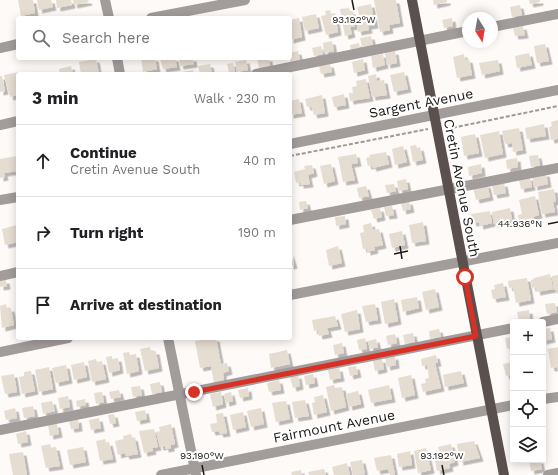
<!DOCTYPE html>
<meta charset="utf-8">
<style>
:root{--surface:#fff;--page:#f2f2f2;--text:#202124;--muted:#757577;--line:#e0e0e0}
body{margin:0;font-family:"Work Sans",sans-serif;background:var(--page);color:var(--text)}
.controls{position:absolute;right:12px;bottom:12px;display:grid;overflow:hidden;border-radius:4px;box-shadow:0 2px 10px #0003}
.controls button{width:36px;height:36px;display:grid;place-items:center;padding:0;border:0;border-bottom:1px solid var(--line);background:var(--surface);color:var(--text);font:20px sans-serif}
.compass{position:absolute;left:462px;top:12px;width:36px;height:36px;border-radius:50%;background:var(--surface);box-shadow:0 2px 10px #0003;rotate:169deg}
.stop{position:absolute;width:12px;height:12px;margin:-9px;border:3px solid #d93025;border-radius:50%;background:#fff}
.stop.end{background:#d93025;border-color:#fff;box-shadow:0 1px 4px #0008}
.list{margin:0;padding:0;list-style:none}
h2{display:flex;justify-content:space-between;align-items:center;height:52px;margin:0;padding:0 16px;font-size:17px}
h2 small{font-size:13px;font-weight:400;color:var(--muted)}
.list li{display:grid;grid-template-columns:26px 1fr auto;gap:12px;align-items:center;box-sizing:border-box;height:72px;padding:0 16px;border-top:1px solid var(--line)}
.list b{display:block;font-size:15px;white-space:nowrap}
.list p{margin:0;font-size:13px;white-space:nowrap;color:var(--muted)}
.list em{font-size:13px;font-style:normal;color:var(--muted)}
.icon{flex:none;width:22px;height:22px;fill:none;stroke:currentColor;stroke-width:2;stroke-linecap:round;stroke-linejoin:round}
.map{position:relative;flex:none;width:558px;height:475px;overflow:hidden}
.search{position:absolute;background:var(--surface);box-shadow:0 2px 10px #0003;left:16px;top:16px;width:276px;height:44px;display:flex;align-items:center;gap:10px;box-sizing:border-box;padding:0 14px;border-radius:4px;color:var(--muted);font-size:15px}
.panel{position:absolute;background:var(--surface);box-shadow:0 2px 10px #0003;left:16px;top:72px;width:276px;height:268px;border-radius:4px}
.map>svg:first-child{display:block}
</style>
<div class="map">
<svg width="558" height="475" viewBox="0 0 558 475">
<defs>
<filter id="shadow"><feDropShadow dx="3.5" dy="3.5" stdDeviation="0" flood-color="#0004"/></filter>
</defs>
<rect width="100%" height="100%" fill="#fefaf7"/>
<!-- building -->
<g fill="#e5dcd2" filter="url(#shadow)">
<polygon points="18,0 33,0 35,13 21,16"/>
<polygon points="37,0 51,0 53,7 39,10"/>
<polygon points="56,0 71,0 72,5 57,8"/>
<polygon points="73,0 88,0 89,2 74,5"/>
<polygon points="374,0 396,0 400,23 389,25 390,30 380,32"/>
<polygon points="433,0 447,0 447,2 434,5"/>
<polygon points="529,0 540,0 540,2 530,4"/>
<polygon points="371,4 375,25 368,26 369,30 358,32 357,25 361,24 357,7"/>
<polygon points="520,5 522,15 512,17 510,7"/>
<polygon points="349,8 350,11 352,11 355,26 350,27 352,34 345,36 340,9"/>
<polygon points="330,10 331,14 335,13 338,32 326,35 321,16 326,15 325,11"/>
<polygon points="316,14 319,28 305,31 302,17"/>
<polygon points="299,18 302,37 290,40 290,20"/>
<polygon points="452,18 453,26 444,28 442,20"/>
<polygon points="523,26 525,35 515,36 513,28"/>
<polygon points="371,36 373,45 362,47 360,38"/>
<polygon points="332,41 334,51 324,53 323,43"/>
<polygon points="359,43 360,49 351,51 350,45"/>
<polygon points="545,44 549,61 537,63 534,46"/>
<polygon points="321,46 323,54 314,56 312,48"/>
<polygon points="298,51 300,61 290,63 290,53"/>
<polygon points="395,51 397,63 387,65 385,53"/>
<polygon points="529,53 532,65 517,68 515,56"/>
<polygon points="383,54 385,65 373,68 371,56"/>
<polygon points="464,54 465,60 469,59 472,75 457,78 453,57"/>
<polygon points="141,58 155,58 157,69 143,72"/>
<polygon points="160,58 175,58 177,67 163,69"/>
<polygon points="179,58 193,58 194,64 180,66"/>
<polygon points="257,58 269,58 270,66 259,68"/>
<polygon points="96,59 99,74 81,74 79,62"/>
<polygon points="363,59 365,70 354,73 352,62"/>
<polygon points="246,60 248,70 237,72 235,62"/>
<polygon points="498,60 500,71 482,75 479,63"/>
<polygon points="233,63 235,72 229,73 227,64"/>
<polygon points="210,64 212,74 200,74 198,66"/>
<polygon points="330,64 332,72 321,74 319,66"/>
<polygon points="71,66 73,74 60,74 59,69"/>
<polygon points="193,70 194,74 182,74 182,72"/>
<polygon points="19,72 18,95 10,97 4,75"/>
<polygon points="404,72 408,89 394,92 390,75"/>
<polygon points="376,74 377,81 384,80 387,95 372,97 368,76"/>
<polygon points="0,76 2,76 5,91 0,92"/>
<polygon points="366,79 370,98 350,101 349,93 353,93 352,87 357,86 356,81"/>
<polygon points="344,94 346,105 334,107 332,97"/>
<polygon points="322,95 325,113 314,115 311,106 307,107 305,99"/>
<polygon points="299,99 302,113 290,115 290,101"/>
<polygon points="558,120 558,136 557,139 551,140 549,127 552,126 551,122"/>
<polygon points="544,124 546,136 527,139 525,128"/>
<polygon points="519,128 523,150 513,152 512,143 505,144 502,131"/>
<polygon points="499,131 503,154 485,158 480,135"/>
<polygon points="475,134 479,153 464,156 461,137"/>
<polygon points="416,145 417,148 420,147 423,160 413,162 410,146"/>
<polygon points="403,146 407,162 395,165 392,149"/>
<polygon points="386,152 389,164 373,168 372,165 368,166 366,158 370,157 369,155"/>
<polygon points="356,154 358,163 351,164 355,180 343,182 338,157"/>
<polygon points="538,155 540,165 531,167 529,156"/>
<polygon points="17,156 18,171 4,173 5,177 0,178 0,159"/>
<polygon points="517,158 518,167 507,169 506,160"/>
<polygon points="331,164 335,181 324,184 320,166"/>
<polygon points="481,164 482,173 469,176 468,167"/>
<polygon points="312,165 314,173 308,175 310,184 300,185 300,182 296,183 294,172 305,169 304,166"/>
<polygon points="546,173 548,184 534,187 532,175"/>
<polygon points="530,177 532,187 521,189 519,180"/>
<polygon points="406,179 408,189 399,191 397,181"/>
<polygon points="504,183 506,193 494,195 492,186"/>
<polygon points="394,184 396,191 387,193 385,185"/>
<polygon points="487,184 490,197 476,200 473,187"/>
<polygon points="366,186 369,196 359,198 357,188"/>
<polygon points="554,189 556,202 553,202 555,212 542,214 538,192"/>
<polygon points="535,196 539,215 533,217 534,220 519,223 518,215 522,214 519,200"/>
<polygon points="306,201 308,208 300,210 299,202"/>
<polygon points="409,201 411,209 403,211 401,203"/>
<polygon points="392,206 394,215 386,216 384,207"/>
<polygon points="380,208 382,217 374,219 371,210"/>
<polygon points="510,208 512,220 494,224 492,212"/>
<polygon points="490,211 492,223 480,226 479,222 473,223 471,214"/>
<polygon points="345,216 346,224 336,226 335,217"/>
<polygon points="423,222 426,241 412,243 409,225"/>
<polygon points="371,223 373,230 379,229 383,245 374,247 375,250 367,252 367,249 363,249 360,233 364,232 363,225"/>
<polygon points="17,225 18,242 5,245 2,229"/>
<polygon points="402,231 405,245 392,248 389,234"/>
<polygon points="338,246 342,263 329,266 326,250"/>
<polygon points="290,252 294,265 290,266"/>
<polygon points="550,274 553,289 537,292 536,287 532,288 531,280 534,279 534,278"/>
<polygon points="558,275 558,289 554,290 552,276"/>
<polygon points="527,278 531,300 516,303 513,287 509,288 508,281"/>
<polygon points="6,280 7,286 0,287 0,281"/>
<polygon points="503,283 506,297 493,299 491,290 495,289 494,285"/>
<polygon points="435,289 439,307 426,310 422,292"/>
<polygon points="417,297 419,308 403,312 401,300"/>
<polygon points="394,299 398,321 385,324 381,302"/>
<polygon points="555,303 557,312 547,314 545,304"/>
<polygon points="6,304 7,309 11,308 14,325 2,328 0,306"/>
<polygon points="375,304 378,320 366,322 362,306"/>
<polygon points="357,310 360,329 345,332 341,314"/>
<polygon points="529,310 530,319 519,321 517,312"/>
<polygon points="335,316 338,326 327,328 329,334 319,336 318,330 314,331 312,320"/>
<polygon points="550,328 552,339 543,341 543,329"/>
<polygon points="439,329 441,337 430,339 429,331"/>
<polygon points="413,333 415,342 405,344 403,335"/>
<polygon points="395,334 397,343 388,345 386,336"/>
<polygon points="513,337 513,348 507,349 505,338"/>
<polygon points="216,338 221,364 227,363 229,371 223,373 224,381 214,383 211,366 200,368 195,341"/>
<polygon points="365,338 367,349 359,350 357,340"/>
<polygon points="376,339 378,347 370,349 368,341"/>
<polygon points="342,343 344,353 335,355 333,345"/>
<polygon points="150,347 151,351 156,351 159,368 145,371 140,349"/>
<polygon points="558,347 558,370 557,370 557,367 551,368 548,349"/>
<polygon points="287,350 290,364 271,368 269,354"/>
<polygon points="129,352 130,355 136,354 139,371 127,374 123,353"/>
<polygon points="436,355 438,363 435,363 441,388 423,392 421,384 426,383 425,379 429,378 427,365 422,366 421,359"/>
<polygon points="112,356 112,359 118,358 120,370 109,373 106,357"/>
<polygon points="395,356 396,365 387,367 385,358"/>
<polygon points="96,359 97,362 102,361 106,379 92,382 88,361"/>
<polygon points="382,359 384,369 375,371 373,361"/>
<polygon points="84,362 87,377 74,380 71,365"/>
<polygon points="513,362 513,374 506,376 503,364"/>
<polygon points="66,365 69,380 56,383 52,368"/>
<polygon points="356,366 358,374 350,376 348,367"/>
<polygon points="49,367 53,389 39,392 35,370"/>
<polygon points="339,368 341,378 330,380 328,370"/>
<polygon points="31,371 35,391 22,394 19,377 24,376 24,372"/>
<polygon points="461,371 464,383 445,387 443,375"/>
<polygon points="14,374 17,392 5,394 1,376"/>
<polygon points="313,374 315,383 306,385 304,376"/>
<polygon points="298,375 300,386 293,388 290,377"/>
<polygon points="411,375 415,395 402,398 398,378"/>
<polygon points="279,380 281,390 269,392 267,383"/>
<polygon points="160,382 162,392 152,394 150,384"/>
<polygon points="334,385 335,388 342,387 346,407 331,411 326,387"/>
<polygon points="389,385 392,399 371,403 368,390"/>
<polygon points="140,386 142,395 133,397 131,387"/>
<polygon points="248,388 249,396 240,398 238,390"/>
<polygon points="119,390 121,397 111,399 109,392"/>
<polygon points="358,391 361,404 349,407 346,394"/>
<polygon points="102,392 104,402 96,404 94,393"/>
<polygon points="221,392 223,404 213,407 210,394"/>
<polygon points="231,392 233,401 226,403 224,394"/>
<polygon points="323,395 327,412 314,415 312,403 315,402 314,397"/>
<polygon points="68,396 70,407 60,409 58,398"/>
<polygon points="85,399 86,405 77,407 76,401"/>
<polygon points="305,400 309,416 295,418 292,402"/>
<polygon points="52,401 55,411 43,414 41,403"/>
<polygon points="286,401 290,419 276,422 272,403"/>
<polygon points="33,406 35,416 24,418 22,408"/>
<polygon points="15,408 17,418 6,420 4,411"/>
<polygon points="261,408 264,424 251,427 247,411"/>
<polygon points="145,410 147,419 137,421 135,412"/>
<polygon points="243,412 246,427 233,430 230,415"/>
<polygon points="223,413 227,433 220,434 219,431 212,432 210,424 217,423 216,414"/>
<polygon points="114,414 116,423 110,424 108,415"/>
<polygon points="99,418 101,428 91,430 89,420"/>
<polygon points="78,419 79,428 71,429 69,421"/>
<polygon points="57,424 59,434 50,436 48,425"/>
<polygon points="171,424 175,444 171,445 171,448 165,449 165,446 160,447 156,432 160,431 159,427"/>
<polygon points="154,429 158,447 152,448 153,451 144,453 139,431"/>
<polygon points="26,431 28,442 18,444 16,434"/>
<polygon points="131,434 132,438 134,437 138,454 126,456 125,453 118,455 115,441 124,439 123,436"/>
<polygon points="105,439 106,443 109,442 113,459 100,461 96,441"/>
<polygon points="474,441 480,458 460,462 457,444"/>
<polygon points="50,444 51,448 56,447 60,466 46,468 41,446"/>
<polygon points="451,444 455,462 449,464 450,468 437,471 434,455 440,454 438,447"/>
<polygon points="83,447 86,462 70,465 67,450"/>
<polygon points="426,448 431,470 418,473 414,451"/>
<polygon points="410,451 412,465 399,467 397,454"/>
<polygon points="23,452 27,475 13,475 9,454"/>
<polygon points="391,455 395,475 390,475 388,469 377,471 374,458"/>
<polygon points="362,460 365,474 353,475 350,462"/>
<polygon points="529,460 540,460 542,469 531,471"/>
<polygon points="347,463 350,475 334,475 332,467"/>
<polygon points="324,469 326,475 309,475 308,472"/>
<polygon points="301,470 302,475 292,475 291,472"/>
</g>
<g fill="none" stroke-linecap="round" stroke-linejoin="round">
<!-- path -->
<g stroke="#9c9996" stroke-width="2" stroke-dasharray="4 2" stroke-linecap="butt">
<polyline points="447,129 558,106"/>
<polyline points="290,156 428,129"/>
</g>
<!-- minor -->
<g stroke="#a29c9b" stroke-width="10">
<polyline points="105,0 109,18"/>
<polyline points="151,18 245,0"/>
<polyline points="492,27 558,14"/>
<polyline points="0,48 18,44"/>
<polyline points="117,58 120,74"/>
<polyline points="256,74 468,31"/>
<polyline points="0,125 18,121"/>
<polyline points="290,144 558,90"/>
<polyline points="0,200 18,197"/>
<polyline points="290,220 558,168"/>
<polyline points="0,276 18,272"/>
<polyline points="290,295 558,243"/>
<polyline points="543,322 558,319"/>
<polyline points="168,338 196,475"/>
<polyline points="0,352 68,338"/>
<polyline points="543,399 558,397"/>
<polyline points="0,430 513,328"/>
<polyline points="161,475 513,405"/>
<polyline points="548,475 558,473"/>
</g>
<!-- major -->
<polyline stroke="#5a504e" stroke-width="10" points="412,0 504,475"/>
</g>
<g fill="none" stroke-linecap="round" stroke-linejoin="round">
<!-- route -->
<polyline stroke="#d93025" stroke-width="5" points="194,392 476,336 465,277"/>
</g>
<!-- ticks -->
<path fill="none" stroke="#1c1916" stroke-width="1.5" d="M352,0l2,10M548,224l10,-2M400,246l2,13M394,254l14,-3M202,465l2,10M442,465l2,10"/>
<g text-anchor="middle" stroke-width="4" stroke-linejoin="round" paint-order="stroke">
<!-- street labels -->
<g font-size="14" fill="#1c1916" stroke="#fff">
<text transform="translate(421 103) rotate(-11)" y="5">Sargent Avenue</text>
<text transform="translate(462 188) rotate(79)" y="5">Cretin Avenue South</text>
<text transform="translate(334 426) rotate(-11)" y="5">Fairmount Avenue</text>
</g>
</g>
<g font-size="10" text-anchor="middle" fill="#1c1916" stroke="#fff" stroke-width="4" stroke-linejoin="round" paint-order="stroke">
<text x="354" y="23">93.192°W</text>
<text x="520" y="227">44.936°N</text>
<text x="202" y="459">93.190°W</text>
<text x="442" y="459">93.192°W</text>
</g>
</svg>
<div class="controls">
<button>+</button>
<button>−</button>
<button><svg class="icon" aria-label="locate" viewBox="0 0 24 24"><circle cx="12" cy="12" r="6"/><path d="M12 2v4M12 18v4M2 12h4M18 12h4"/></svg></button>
<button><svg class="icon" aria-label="layers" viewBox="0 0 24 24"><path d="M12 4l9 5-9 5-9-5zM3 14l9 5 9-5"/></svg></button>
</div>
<svg class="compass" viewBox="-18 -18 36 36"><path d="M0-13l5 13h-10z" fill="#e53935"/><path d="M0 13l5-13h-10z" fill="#757577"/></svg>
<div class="stop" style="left:465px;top:277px"></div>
<div class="stop end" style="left:194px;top:392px"></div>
<div class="search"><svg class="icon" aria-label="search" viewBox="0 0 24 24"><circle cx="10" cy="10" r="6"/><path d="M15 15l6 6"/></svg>Search here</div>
<section class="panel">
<h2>3 min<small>Walk · 230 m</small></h2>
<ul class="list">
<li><svg class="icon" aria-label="ahead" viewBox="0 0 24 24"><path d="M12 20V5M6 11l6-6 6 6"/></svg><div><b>Continue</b><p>Cretin Avenue South</p></div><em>40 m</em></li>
<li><svg class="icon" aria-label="right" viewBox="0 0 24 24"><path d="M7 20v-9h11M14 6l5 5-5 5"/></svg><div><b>Turn right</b></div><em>190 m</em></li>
<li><svg class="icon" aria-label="arrive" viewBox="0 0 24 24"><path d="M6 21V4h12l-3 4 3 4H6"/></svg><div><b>Arrive at destination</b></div></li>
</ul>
</section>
</div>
